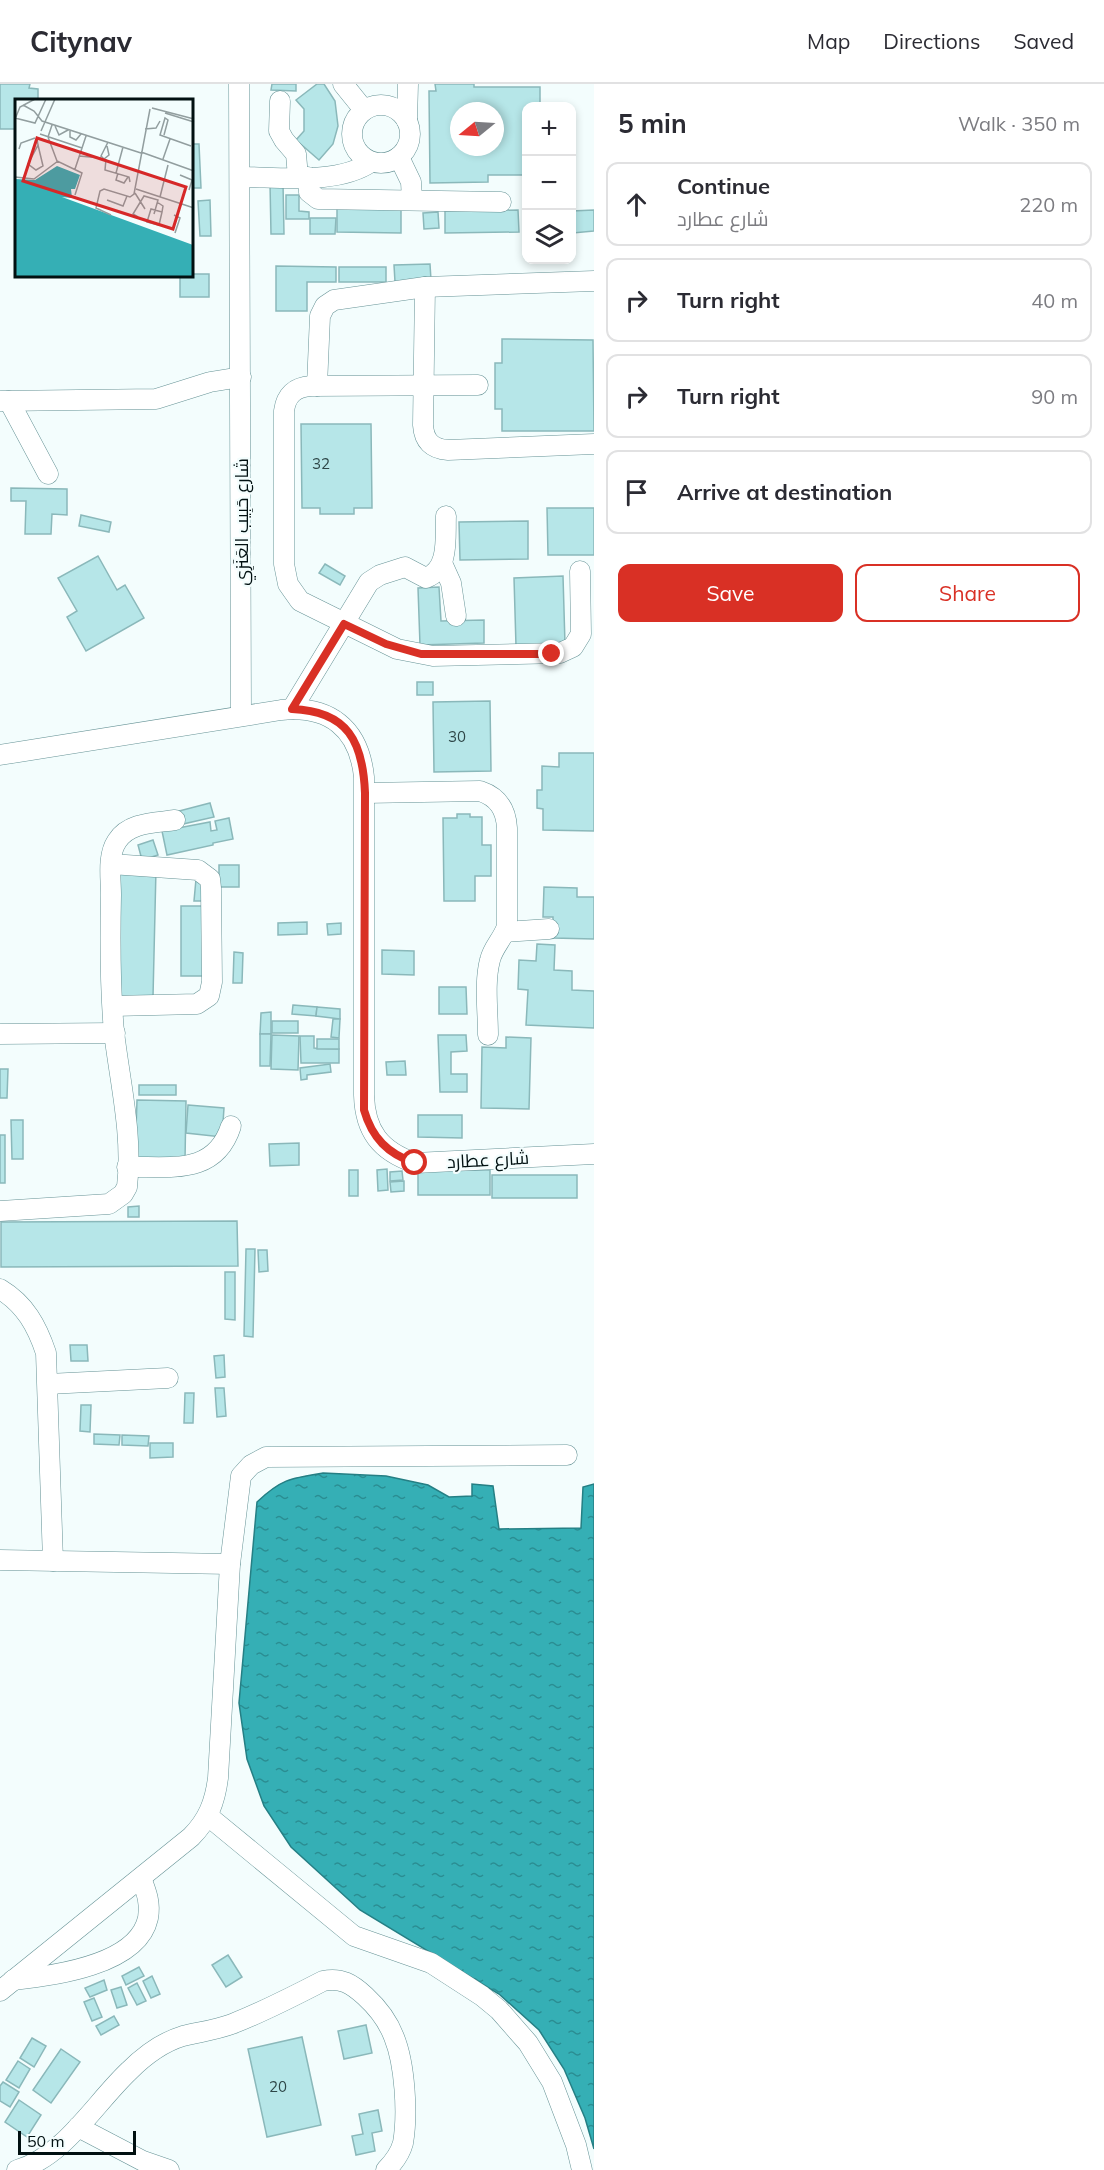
<!DOCTYPE html>
<meta charset="utf-8">
<style>
:root{--surface:#fff;--page:#f7f7f7;--text:#2b2b33;--muted:#7c7c81;--line:#e1e1e2;--accent:#d93025}
body{margin:0;font-family:Mulish,Cairo,sans-serif;background:var(--page);color:var(--text)}
.controls{position:absolute;right:18px;top:18px;display:grid;overflow:hidden;border-radius:12px;box-shadow:0 3px 9px #0003}
.controls button{width:54px;height:54px;display:grid;place-items:center;padding:0;border:0;border-bottom:2px solid var(--line);background:var(--surface);color:var(--text);font:30px sans-serif}
.compass{position:absolute;left:450px;top:18px;width:54px;height:54px;border-radius:50%;background:var(--surface);box-shadow:0 3px 9px #0003;rotate:252deg}
.scale{position:absolute;left:18px;bottom:15px;width:118px;box-sizing:border-box;padding-left:6px;border:3px solid #011011;border-top:0;font-size:16px;line-height:21px;white-space:nowrap;color:#011011;-webkit-text-stroke:4px #f3fdfd;paint-order:stroke}
.stop{position:absolute;width:18px;height:18px;margin:-14px;border:4px solid #d93025;border-radius:50%;background:#fff}
.stop.end{background:#d93025;border-color:#fff;box-shadow:0 2px 6px #0008}
.list{margin:0;padding:0;list-style:none}
h2{display:flex;justify-content:space-between;align-items:center;height:78px;margin:0;padding:0 24px;font-size:26px}
h2 small{font-size:20px;font-weight:400;color:var(--muted)}
.list li{display:grid;grid-template-columns:39px 1fr auto;gap:18px;align-items:center;box-sizing:border-box;height:84px;margin:0 12px 12px;padding:0 12px;border:2px solid var(--line);border-radius:12px}
.list b{display:block;font-size:22px;white-space:nowrap}
.list p{margin:0;font-size:20px;white-space:nowrap;color:var(--muted)}
.list em{font-size:20px;font-style:normal;color:var(--muted)}
.actions{display:flex;gap:12px;padding:18px 24px}
.actions a{flex:1;padding:14px 0;border:2px solid var(--accent);border-radius:12px;text-align:center;font-size:21px;color:var(--accent)}
.actions .main{background:var(--accent);color:#fff}
.icon{flex:none;width:33px;height:33px;fill:none;stroke:currentColor;stroke-width:2;stroke-linecap:round;stroke-linejoin:round}
.map{position:relative;flex:none;width:594px;height:2086px;overflow:hidden}
header{display:flex;align-items:center;gap:36px;box-sizing:border-box;height:84px;padding:0 30px;background:var(--surface);border-bottom:2px solid var(--line)}
header strong{font-size:28px}
nav{display:flex;gap:33px;margin-inline-start:auto;font-size:21px}
main{display:flex}
aside{flex:1;background:var(--surface)}
.map>svg:first-child{display:block}
</style>
<header>
<strong>Citynav</strong>
<nav><a>Map</a><a>Directions</a><a>Saved</a></nav>
</header>
<main>
<div class="map">
<svg width="594" height="2086" viewBox="0 0 594 2086">
<defs>
<pattern id="water-ripples" width="26" height="14" patternUnits="userSpaceOnUse" patternTransform="scale(1.5)"><rect width="26" height="14" fill="#35afb5"/><path d="M2 4q2-2 4 0t4 0M15 11q2-2 4 0t4 0" fill="none" stroke="#2a8d92"/></pattern>
</defs>
<rect width="100%" height="100%" fill="#f3fdfd"/>
<!-- water -->
<path fill="url(#water-ripples)" stroke="#257f84" stroke-width="1.5" d="M323,1389l63,3 42,9 21,12 23,-1v-12l21,2 6,43 82,-1 2,-41 11,-3v665l-9,-31 -21,-49 -25,-39 -40,-36 -139,-84 -69,-63 -27,-41 -17,-47 -8,-56 18,-201c24,-23 34,-24 66,-29z"/>
<!-- building -->
<g fill="#b6e6e8" stroke="#8ab8ba" stroke-width="1.5" fill-rule="evenodd">
<polygon points="0,0 30,0 29,4 38,5 38,16 16,16 16,45 0,45"/>
<polygon points="272,0 296,0 296,7 271,6"/>
<polygon points="317,0 324,0 335,17 338,42 333,60 319,76 296,56 304,47 304,25 296,16"/>
<path d="M435,0h39v3h66v19h-14v69h-38v7l-58,1 -1,-92h7zM459,27h36v36h-36z"/>
<polygon points="192,60 199,60 201,104 192,104"/>
<polygon points="270,99 283,99 284,150 271,150"/>
<polygon points="286,111 299,111 299,127 309,128 309,135 286,135"/>
<polygon points="210,116 211,152 200,152 198,117"/>
<polygon points="337,121 401,123 401,149 337,148"/>
<polygon points="518,126 519,148 445,149 445,127"/>
<polygon points="594,126 594,147 573,149 572,127"/>
<polygon points="438,128 439,144 424,145 423,129"/>
<polygon points="310,134 336,134 335,150 310,150"/>
<polygon points="430,180 431,196 395,198 394,181"/>
<polygon points="276,182 336,183 336,198 307,198 307,227 276,227"/>
<rect x="339" y="183" width="47" height="15"/>
<polygon points="192,190 209,190 209,213 180,213 180,192 192,192"/>
<polygon points="502,255 593,256 594,347 502,347 502,325 495,325 495,279 502,279"/>
<polygon points="301,340 371,340 372,424 354,424 354,430 320,430 320,424 302,424"/>
<polygon points="11,404 67,405 67,431 52,430 51,450 25,450 26,417 11,417"/>
<polygon points="547,424 594,424 594,471 548,471"/>
<polygon points="81,431 111,438 109,448 79,442"/>
<polygon points="528,437 528,475 460,476 459,438"/>
<polygon points="98,472 117,506 125,501 144,534 86,567 67,533 77,527 58,494"/>
<polygon points="325,480 345,492 340,501 319,489"/>
<polygon points="563,492 565,560 516,562 514,494"/>
<polygon points="439,503 441,537 484,536 484,559 420,561 418,504"/>
<rect x="417" y="598" width="16" height="13"/>
<polygon points="490,617 491,687 434,688 433,618"/>
<polygon points="559,669 594,669 594,747 543,746 543,725 537,724 537,706 542,706 542,682 559,683"/>
<polygon points="210,719 214,733 183,740 179,727"/>
<polygon points="457,730 470,730 470,733 482,733 482,761 491,761 491,792 475,792 475,817 444,817 443,734 457,734"/>
<polygon points="229,734 233,755 213,759 213,761 167,771 162,747 210,738 211,747 217,746 215,737"/>
<polygon points="153,756 158,771 142,776 138,761"/>
<rect x="219" y="781" width="20" height="22"/>
<polygon points="119,784 156,785 153,913 116,912"/>
<polygon points="196,795 206,796 204,817 194,817"/>
<polygon points="544,803 577,804 577,813 594,813 594,855 553,854 553,833 543,833"/>
<rect x="181" y="822" width="22" height="70"/>
<polygon points="307,838 307,850 278,851 278,839"/>
<polygon points="341,839 341,850 328,851 327,840"/>
<polygon points="537,860 555,861 554,886 572,887 572,906 594,907 594,944 526,941 528,906 518,905 519,876 536,877"/>
<polygon points="382,866 414,867 414,891 382,890"/>
<polygon points="234,868 243,869 242,899 233,899"/>
<polygon points="439,903 466,903 467,930 439,930"/>
<polygon points="293,921 317,923 316,932 292,930"/>
<polygon points="317,923 340,925 340,935 316,932"/>
<polygon points="271,928 271,950 260,950 261,929"/>
<polygon points="333,935 340,935 339,954 331,953"/>
<rect x="272" y="937" width="26" height="12"/>
<polygon points="260,950 271,950 270,982 260,982"/>
<polygon points="272,951 299,952 298,986 271,985"/>
<polygon points="438,951 466,951 467,967 451,968 451,990 467,990 467,1008 440,1008"/>
<polygon points="300,952 314,952 314,964 339,965 339,979 301,979"/>
<polygon points="506,953 531,954 529,1025 481,1024 482,963 506,964"/>
<rect x="317" y="955" width="22" height="10"/>
<polygon points="405,977 406,991 387,991 386,978"/>
<polygon points="330,980 331,988 307,991 307,995 301,996 300,984"/>
<polygon points="0,985 8,985 7,1014 0,1014"/>
<rect x="139" y="1001" width="37" height="10"/>
<polygon points="137,1016 186,1017 185,1077 135,1075"/>
<polygon points="188,1021 224,1024 222,1053 186,1049"/>
<polygon points="418,1031 462,1031 462,1054 418,1053"/>
<polygon points="11,1036 23,1036 23,1075 12,1075"/>
<rect x="0" y="1051" width="5" height="48"/>
<polygon points="299,1059 299,1081 270,1082 269,1060"/>
<polygon points="387,1085 388,1106 378,1107 377,1086"/>
<rect x="349" y="1086" width="9" height="26"/>
<rect x="418" y="1086" width="72" height="25"/>
<polygon points="402,1087 403,1096 390,1097 390,1088"/>
<rect x="492" y="1091" width="85" height="23"/>
<polygon points="404,1097 404,1107 391,1108 390,1098"/>
<polygon points="139,1122 139,1133 128,1133 128,1123"/>
<polygon points="237,1137 238,1182 1,1183 1,1138"/>
<polygon points="246,1165 255,1165 253,1253 244,1252"/>
<polygon points="258,1166 267,1166 268,1187 259,1188"/>
<polygon points="225,1188 235,1188 235,1236 225,1235"/>
<polygon points="70,1261 87,1261 88,1277 71,1277"/>
<polygon points="224,1271 225,1293 216,1294 214,1272"/>
<polygon points="215,1304 224,1304 226,1332 217,1333"/>
<polygon points="185,1309 194,1309 193,1339 184,1339"/>
<polygon points="81,1321 91,1321 90,1348 80,1347"/>
<polygon points="94,1350 120,1351 119,1361 94,1360"/>
<polygon points="122,1351 149,1352 148,1362 122,1361"/>
<polygon points="150,1359 173,1359 173,1373 150,1374"/>
<polygon points="228,1871 242,1893 226,1903 212,1881"/>
<polygon points="139,1883 144,1892 126,1901 122,1892"/>
<polygon points="152,1892 160,1910 151,1914 143,1897"/>
<polygon points="104,1896 107,1906 90,1913 85,1904"/>
<polygon points="137,1899 146,1917 137,1921 128,1904"/>
<polygon points="121,1903 127,1921 117,1924 111,1906"/>
<polygon points="94,1914 102,1933 92,1937 84,1918"/>
<polygon points="114,1932 119,1941 101,1951 96,1942"/>
<polygon points="366,1941 372,1969 344,1975 338,1947"/>
<polygon points="302,1953 321,2041 267,2053 248,1965"/>
<polygon points="32,1954 46,1962 34,1983 20,1974"/>
<polygon points="61,1965 80,1978 51,2019 33,2006"/>
<polygon points="18,1977 30,1985 19,2004 6,1996"/>
<polygon points="3,1998 19,2008 10,2023 0,2017 0,2002"/>
<polygon points="19,2016 41,2031 27,2053 5,2038"/>
<polygon points="378,2026 382,2047 372,2049 375,2067 356,2071 352,2052 363,2050 359,2030"/>
</g>
<g fill="none" stroke-linecap="round" stroke-linejoin="round">
<defs>
<g id="minor">
<polyline points="239,0 241,632"/>
<polyline points="343,0 364,26"/>
<polyline points="280,17 279,47 284,56 296,70 298,93"/>
<circle cx="381" cy="50" r="29"/>
<polyline points="407,37 408,0"/>
<polyline points="399,73 411,98 412,116"/>
<path d="M240,93c39,0 98,8 131,-15"/>
<polyline points="308,93 309,108 318,115 501,118"/>
<path d="M425,203l-2,138c1,16 9,24 25,25l146,-6"/>
<path d="M478,301l-167,1c-16,1 -25,9 -27,25v153l4,20 12,17 97,48 36,7 127,-3 13,-6 8,-13 -1,-63"/>
<polyline points="317,302 320,232 325,222 334,216 425,203 594,197"/>
<polyline points="0,317 156,315 210,298 241,293"/>
<polyline points="9,317 48,390"/>
<polyline points="442,479 451,499 456,532"/>
<path d="M292,625l77,-127 11,-7 25,-8 21,11c24,-9 19,-41 20,-62"/>
<path d="M0,671l281,-45c48,-5 78,18 83,67v318c1,36 16,56 51,68l179,-9"/>
<path d="M365,709l115,-2c18,6 26,18 27,37v98c-4,13 -14,21 -17,34 -6,23 -2,51 -2,75"/>
<polyline points="111,780 198,786 210,795 211,804 212,898 209,912 197,920 113,922"/>
<polyline points="505,848 549,845"/>
<polyline points="0,950 115,949"/>
<path d="M127,1083c43,-1 88,9 104,-41"/>
<path d="M0,1127l109,-7 14,-10 4,-7c6,-52 -7,-104 -13,-155 -4,-45 -4,-92 -3,-137 0,-17 -4,-39 6,-54 12,-19 38,-18 58,-21"/>
<path d="M0,1205c25,15 37,37 46,64l7,208"/>
<polyline points="48,1300 168,1294"/>
<polyline points="0,1476 230,1480"/>
<polyline points="208,1732 354,1852 431,1879 482,1912 499,1926 528,1959 552,1998 576,2061 582,2086"/>
<path d="M13,1896c40,-4 125,-15 135,-62 3,-15 -2,-27 -7,-40"/>
<path d="M0,1907l191,-154c17,-17 24,-35 27,-59l12,-214 11,-88 10,-11 15,-8 301,-2"/>
<polyline points="78,2043 143,2077 169,2086"/>
<path d="M17,2086c47,-13 78,-67 112,-99 15,-15 34,-29 54,-35 16,-4 33,-6 49,-12 31,-12 62,-28 91,-43 18,-4 29,3 42,15 12,11 23,25 29,41 11,27 14,77 9,106 -3,11 -9,19 -17,27"/>
</g>
</defs>
<!-- minor casing -->
<use href="#minor" stroke="#669396" stroke-width="21"/>
<!-- minor -->
<use href="#minor" stroke="#fff" stroke-width="20"/>
</g>
<g fill="none" stroke-linecap="round" stroke-linejoin="round">
<!-- route -->
<path stroke="#d93025" stroke-width="8" d="M415,1079c-27,-9 -43,-25 -51,-53l1,-317c-2,-51 -17,-82 -73,-84l52,-85 42,20 35,10h131"/>
</g>
<g text-anchor="middle" stroke-width="4.5" stroke-linejoin="round" paint-order="stroke">
<!-- number labels -->
<g font-size="15" fill="#2e4647">
<text x="321" y="385">32</text>
<text x="457" y="658">30</text>
<text x="278" y="2008">20</text>
</g>
<!-- street labels -->
<g font-size="18" fill="#011011" stroke="#f3fdfd">
<text transform="translate(242 438) rotate(-90)" y="6">شارع حَبِيب العَنَزِي</text>
<text transform="translate(488 1076) rotate(-3)" y="6">شارع عطارد</text>
</g>
</g>
<!-- overview -->
<g transform="translate(15 15)">
<rect width="178" height="178" fill="#f3fdfd"/>
<path d="M42,67l23,9 -5,14h-4l1,9 -10,-1 131,48v32h-178v-98l20,1z" fill="#35afb5"/>
<path fill="none" stroke="#929e9f" stroke-width="1.5" d="M8,6l11,6 8,10 99,32M137,9l42,11M150,14l29,9M0,19l20,5 11,-24M0,20l5,-12 15,-8M37,26l-4,12 9,24 25,12 -7,22M40,27l4,9 9,-5M130,30l11,-1 4,-7M26,32l14,-32M55,32v6l6,3 5,-6M25,35l42,14M149,36l4,-15 -3,-2 -5,17 31,11M22,40l1,6 -10,19 8,6 7,-4 -5,-21M92,47l2,9 -5,4 -3,-3 7,-14M4,50l2,-6 14,-5M126,53l53,19M64,57l22,2M91,60l-1,11 24,7 1,5M148,60l7,-20M60,70l11,-33M101,74l7,-26M103,74l-2,7 8,3 4,-6M165,76l12,5 -3,10M0,78l19,2 24,-18M121,90l58,19M120,94l10,16M145,98l8,-32M92,101l16,6 4,-10M142,103l6,4 -1,6 -3,13 -12,-3 4,-13 11,3M96,116l-15,-7 4,-17 4,-2 26,8 4,-3 16,-85M159,116l6,3 -5,15M123,118l-5,-3 11,-18 14,4 -4,14"/>
<path fill="#d62828" fill-opacity="0.15" stroke="#d62828" stroke-width="3" d="M22,39l149,49 -13,42 -150,-48z"/>
<rect width="178" height="178" fill="none" stroke="#011011" stroke-width="3"/>
</g>
</svg>
<div class="controls">
<button>+</button>
<button>−</button>
<button><svg class="icon" aria-label="layers" viewBox="0 0 24 24"><path d="M12 4l9 5-9 5-9-5zM3 14l9 5 9-5"/></svg></button>
</div>
<svg class="compass" viewBox="-18 -18 36 36"><path d="M0-13l5 13h-10z" fill="#e53935"/><path d="M0 13l5-13h-10z" fill="#7c7c81"/></svg>
<div class="scale">50 m</div>
<div class="stop" style="left:415px;top:1079px"></div>
<div class="stop end" style="left:552px;top:570px"></div>
</div>
<aside>
<h2>5 min<small>Walk · 350 m</small></h2>
<ul class="list">
<li><svg class="icon" aria-label="ahead" viewBox="0 0 24 24"><path d="M12 20V5M6 11l6-6 6 6"/></svg><div><b>Continue</b><p>شارع عطارد</p></div><em>220 m</em></li>
<li><svg class="icon" aria-label="right" viewBox="0 0 24 24"><path d="M7 20v-9h11M14 6l5 5-5 5"/></svg><div><b>Turn right</b></div><em>40 m</em></li>
<li><svg class="icon" aria-label="right" viewBox="0 0 24 24"><path d="M7 20v-9h11M14 6l5 5-5 5"/></svg><div><b>Turn right</b></div><em>90 m</em></li>
<li><svg class="icon" aria-label="arrive" viewBox="0 0 24 24"><path d="M6 21V4h12l-3 4 3 4H6"/></svg><div><b>Arrive at destination</b></div></li>
</ul>
<div class="actions"><a class="main">Save</a><a>Share</a></div>
</aside>
</main>
